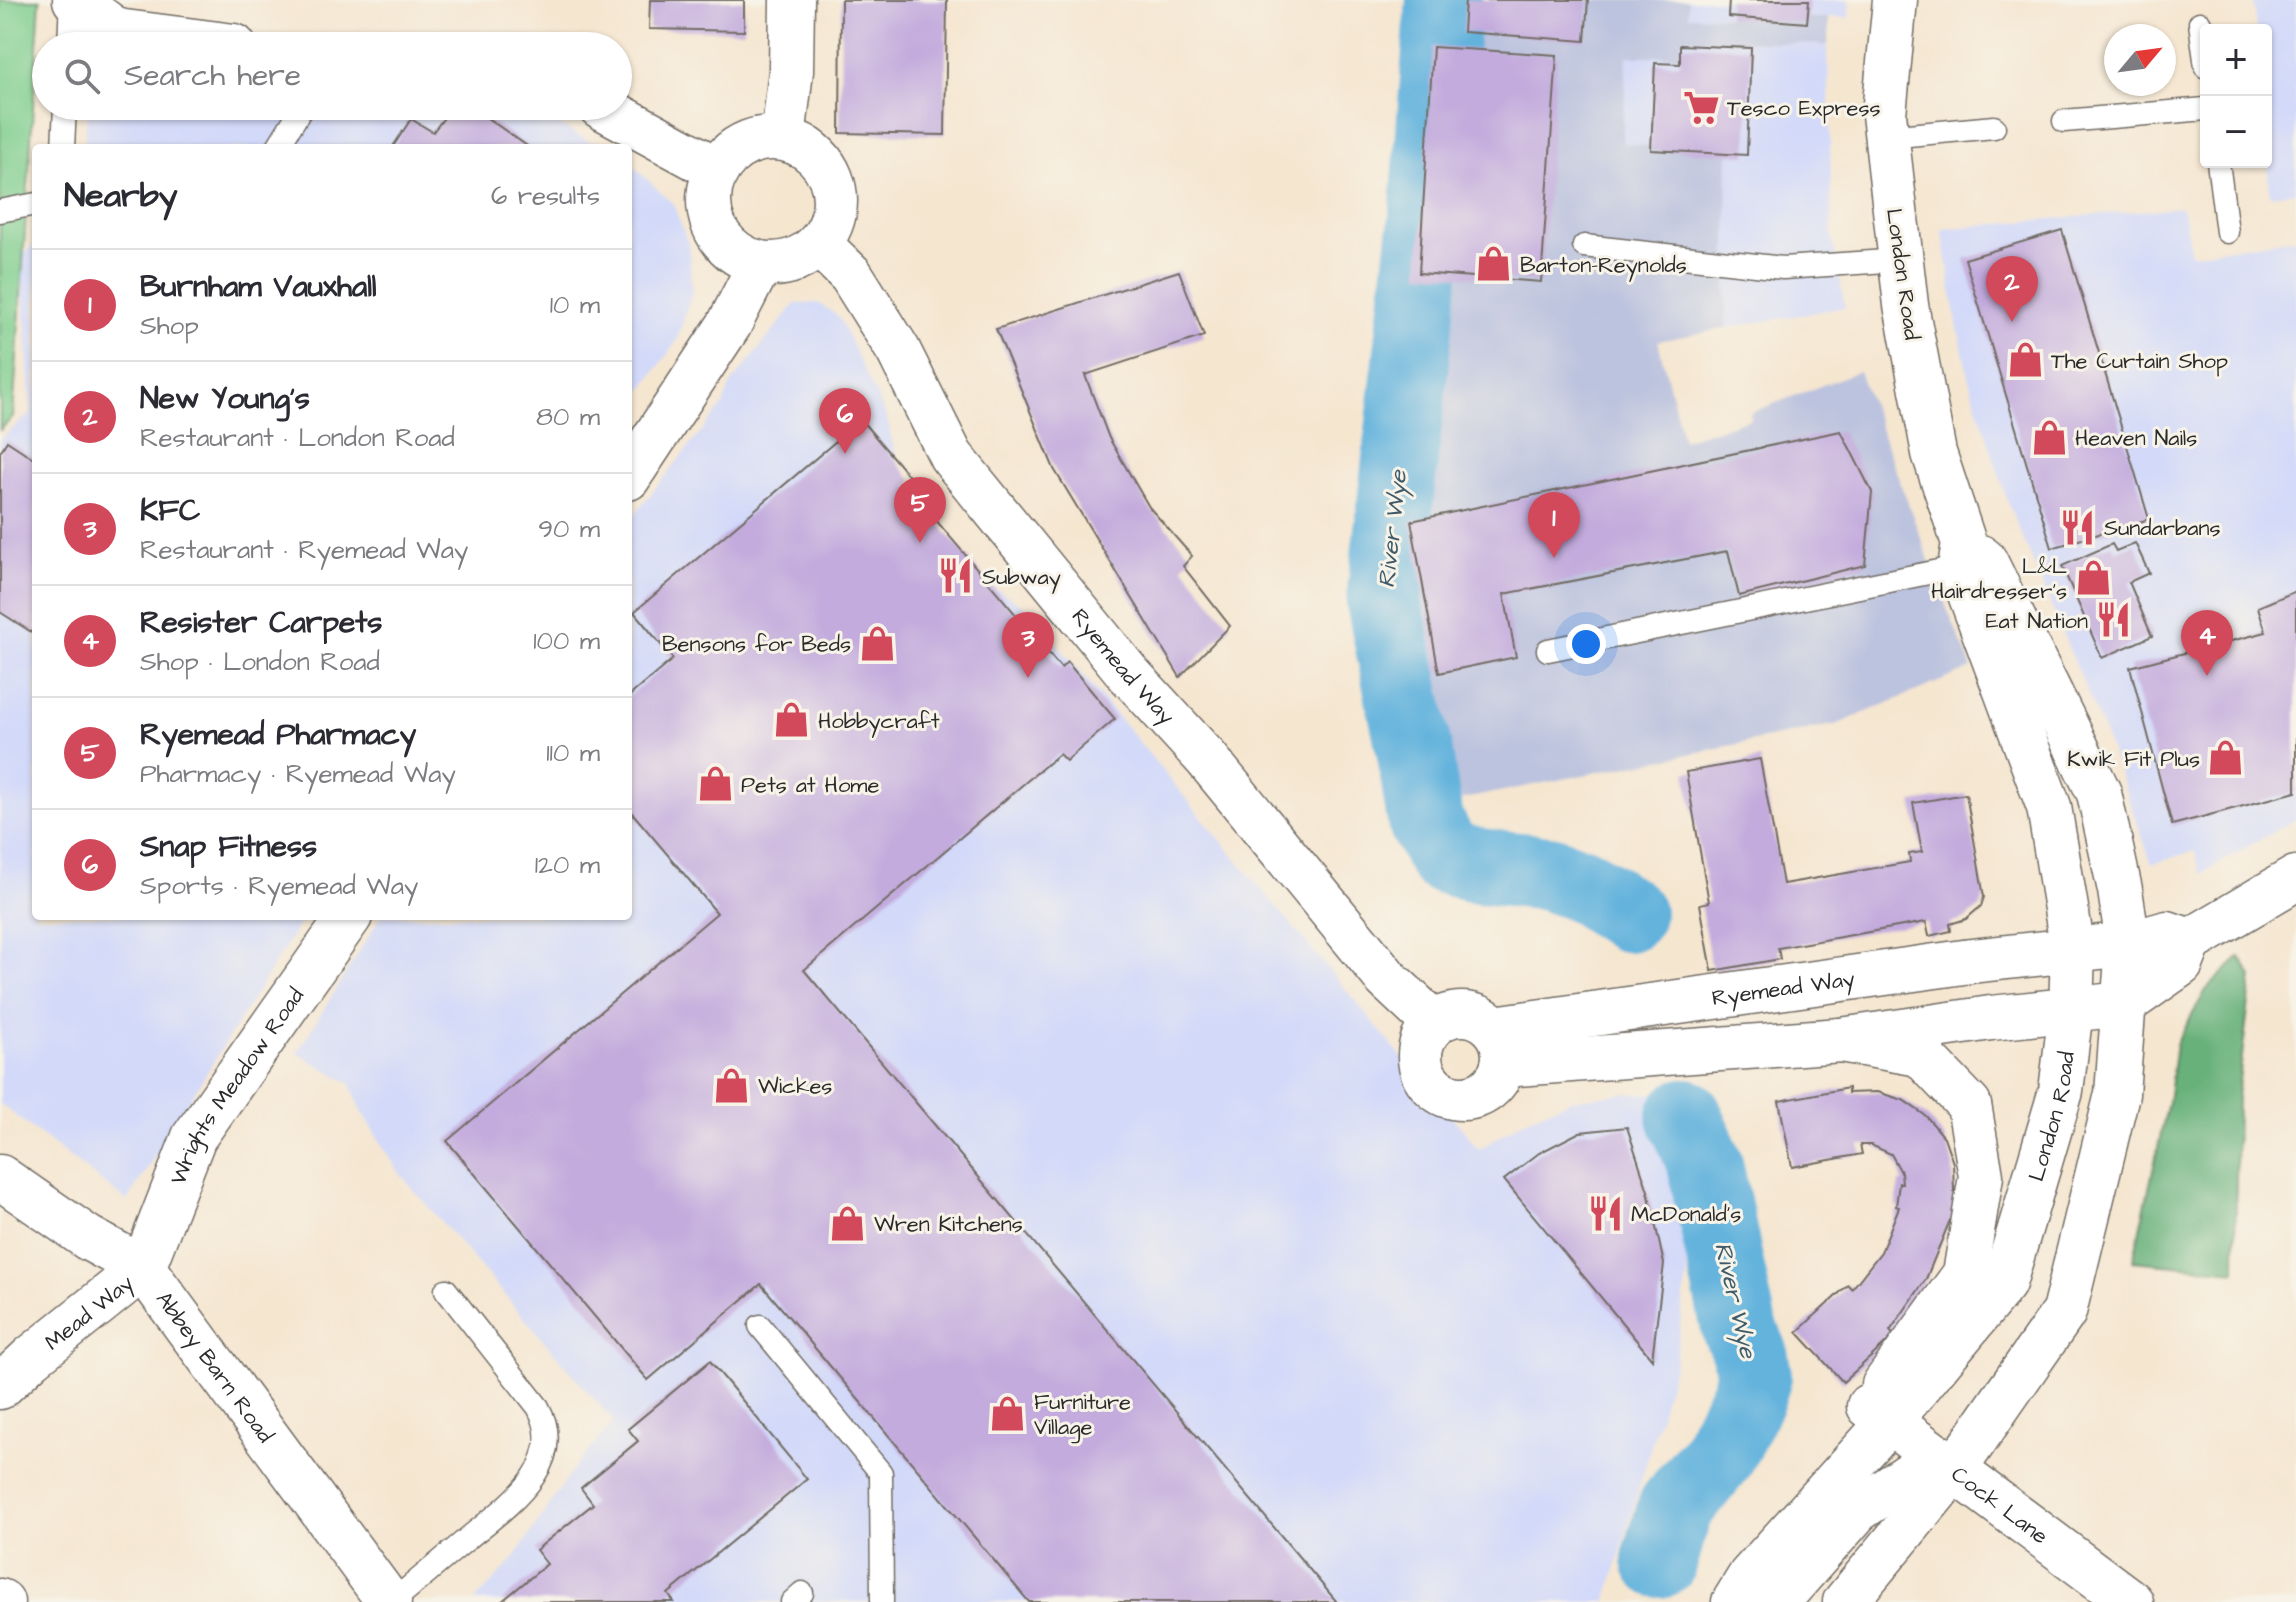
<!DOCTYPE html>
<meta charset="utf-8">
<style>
:root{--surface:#fff;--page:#f7f7f7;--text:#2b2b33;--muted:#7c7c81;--line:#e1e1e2;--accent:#d1495b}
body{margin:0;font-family:"Architects Daughter",sans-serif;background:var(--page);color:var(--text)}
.controls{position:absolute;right:24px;top:24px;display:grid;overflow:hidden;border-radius:8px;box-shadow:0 2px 6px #0004}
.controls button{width:72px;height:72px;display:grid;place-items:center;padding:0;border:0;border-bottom:2px solid var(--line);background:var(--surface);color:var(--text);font:40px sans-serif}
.compass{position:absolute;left:2104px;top:24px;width:72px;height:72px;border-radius:50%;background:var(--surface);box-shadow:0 2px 6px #0004;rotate:61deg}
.you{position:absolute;left:1586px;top:644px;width:28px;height:28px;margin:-20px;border:6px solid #fff;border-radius:50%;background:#1a73e8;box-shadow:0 0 0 12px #1a73e833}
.badge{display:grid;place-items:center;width:52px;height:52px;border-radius:50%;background:var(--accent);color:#fff;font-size:26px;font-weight:700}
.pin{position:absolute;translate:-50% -66px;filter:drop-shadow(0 2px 4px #0008)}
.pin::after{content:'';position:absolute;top:42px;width:28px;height:24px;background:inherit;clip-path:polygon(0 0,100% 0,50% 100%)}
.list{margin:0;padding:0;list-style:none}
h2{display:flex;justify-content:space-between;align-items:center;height:104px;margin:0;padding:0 32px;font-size:34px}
h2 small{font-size:26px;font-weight:400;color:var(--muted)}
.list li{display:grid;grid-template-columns:52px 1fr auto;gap:24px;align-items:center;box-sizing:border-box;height:112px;padding:0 32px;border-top:2px solid var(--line)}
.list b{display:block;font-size:30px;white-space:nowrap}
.list p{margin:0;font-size:26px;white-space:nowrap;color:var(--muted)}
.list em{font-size:26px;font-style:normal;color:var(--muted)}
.icon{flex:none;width:44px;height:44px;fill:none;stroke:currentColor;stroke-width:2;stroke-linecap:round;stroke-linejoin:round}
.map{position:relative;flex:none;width:2296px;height:1602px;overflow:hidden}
.search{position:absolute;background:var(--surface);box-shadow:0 2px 6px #0004;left:32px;top:32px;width:600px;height:88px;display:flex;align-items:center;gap:20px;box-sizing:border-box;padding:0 28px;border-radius:44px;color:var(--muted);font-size:30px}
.panel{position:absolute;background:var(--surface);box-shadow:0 2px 6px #0004;left:32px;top:144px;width:600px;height:776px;border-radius:8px}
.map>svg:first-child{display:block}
</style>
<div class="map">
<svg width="2296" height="1602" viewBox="0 0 2296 1602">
<rect width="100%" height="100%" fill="#f7f3e8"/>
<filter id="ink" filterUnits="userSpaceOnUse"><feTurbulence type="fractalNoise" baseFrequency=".0125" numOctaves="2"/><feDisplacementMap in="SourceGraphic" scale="16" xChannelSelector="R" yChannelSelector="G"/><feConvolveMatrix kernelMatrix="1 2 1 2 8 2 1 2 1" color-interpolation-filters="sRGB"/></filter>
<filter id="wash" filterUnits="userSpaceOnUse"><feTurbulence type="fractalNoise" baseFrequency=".006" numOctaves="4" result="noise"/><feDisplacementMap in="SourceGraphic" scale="32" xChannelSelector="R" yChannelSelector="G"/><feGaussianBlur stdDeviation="1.8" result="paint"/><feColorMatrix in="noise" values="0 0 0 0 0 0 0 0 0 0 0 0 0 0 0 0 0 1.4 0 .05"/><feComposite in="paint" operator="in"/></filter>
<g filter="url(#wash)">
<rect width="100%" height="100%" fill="#f5e6d0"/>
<!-- built -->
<g fill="#d2d9f9">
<polygon points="1688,0 1850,0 1849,18 1687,16"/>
<polygon points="2253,0 2296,0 2296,192 2270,195 2266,144 2266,30 2256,30"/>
<polygon points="1681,38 1828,45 1832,235 1845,307 1726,328 1728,154 1621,143 1627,55 1680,56"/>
<polygon points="88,106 542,106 552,110 561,126 603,148 84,148"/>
<polygon points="628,161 673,204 689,246 692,292 677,341 628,409"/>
<polygon points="2182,207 2191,254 2296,238 2296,819 2201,874 2195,851 2152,864 2103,730 2008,503 1970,383 1957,324 1942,229"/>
<polygon points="36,244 36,916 304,916 127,1201 0,1104 0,439 31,413 21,255"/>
<polygon points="818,303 838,316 887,418 898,466 981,580 1026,607 1479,1149 1523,1121 1571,1100 1624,1093 1663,1094 1688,1191 1687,1277 1675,1362 1607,1600 1604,1602 474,1602 513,1560 574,1468 614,1422 400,1174 363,1114 350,1083 297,1053 381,916 628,916 628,522 723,405 730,385 795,304"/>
</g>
<!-- industrial -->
<polygon fill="#bcc3de" points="1434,0 1688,0 1688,16 1829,18 1828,45 1682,38 1680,56 1627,56 1622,143 1728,154 1726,328 1658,341 1683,440 1750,419 1750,413 1859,371 1946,606 1972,668 1838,724 1444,803 1404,516 1408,350 1435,42"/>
<!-- green -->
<polygon fill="#7fce8f" stroke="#557c5d" stroke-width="2" points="0,0 40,0 13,417 0,430"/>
<!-- forest -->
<polygon fill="#67b17a" stroke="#496e52" stroke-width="2" points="2240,957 2252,977 2237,1097 2235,1271 2133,1261 2168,1102 2176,1044 2206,990"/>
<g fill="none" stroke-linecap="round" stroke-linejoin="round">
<!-- river -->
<g stroke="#63b3dd" stroke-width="76">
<polyline points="1444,0 1428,209 1384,602 1415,754 1425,820 1444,856 1479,866 1549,873 1585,886 1627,914"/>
<polyline points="1660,1560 1675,1508 1717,1456 1747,1397 1754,1376 1750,1353 1739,1328 1705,1164 1685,1116"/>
</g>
</g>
<g id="blocks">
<!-- building -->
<g fill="#c3abdd">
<polygon points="650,0 744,0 744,31 649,29"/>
<polygon points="841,0 947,0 945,135 840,133"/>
<polygon points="1465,0 1588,0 1585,41 1463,32"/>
<polygon points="1729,0 1809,0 1807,23 1728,17"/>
<polygon points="1680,45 1751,48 1747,155 1651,150 1655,63 1680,64"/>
<polygon points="1433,47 1557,55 1541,282 1419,273"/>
<polygon points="453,106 470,106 530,148 392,148 411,119 433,132"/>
<polygon points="2062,230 2149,519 2052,548 1965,259"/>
<polygon points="1179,271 1204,336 1085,375 1109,438 1149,507 1192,556 1183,566 1230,626 1180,677 1054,469 996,329"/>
<polygon points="861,420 913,481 907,486 1061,668 1067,662 1115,719 1066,761 1059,754 804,970 1337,1602 1029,1602 761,1284 648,1380 447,1141 717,913 628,808 628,697 673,659 634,612"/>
<polygon points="1841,431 1872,492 1865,565 1739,596 1728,551 1504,594 1516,657 1439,673 1411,521"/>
<polygon points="7,441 36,460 36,635 0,612 0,452"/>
<polygon points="2135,543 2149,573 2129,582 2152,636 2102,658 2062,566 2112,544 2116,551"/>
<polygon points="2296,591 2296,792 2172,825 2130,667 2266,632 2258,607"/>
<polygon points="1760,759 1783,884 1910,862 1909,854 1922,852 1913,803 1966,794 1984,897 1981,906 1966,919 1950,924 1951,931 1929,936 1926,922 1778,948 1780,959 1712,971 1700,904 1709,902 1686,772"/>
<polygon points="1848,1088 1848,1093 1877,1092 1903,1100 1926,1116 1944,1137 1953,1163 1954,1191 1964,1194 1958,1221 1950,1220 1926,1279 1890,1331 1894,1336 1843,1382 1797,1332 1848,1285 1852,1289 1881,1252 1899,1207 1896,1206 1899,1183 1902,1183 1901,1172 1891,1154 1871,1145 1860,1145 1862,1154 1792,1167 1779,1101"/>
<polygon points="1627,1127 1648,1191 1664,1264 1652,1359 1504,1180 1539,1153 1580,1132"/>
<polygon points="710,1361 807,1479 668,1594 674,1602 501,1602 547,1564 536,1550 593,1504 581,1488 638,1441 628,1429"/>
</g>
</g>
</g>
<g filter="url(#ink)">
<use href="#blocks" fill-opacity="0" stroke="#726c65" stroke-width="2"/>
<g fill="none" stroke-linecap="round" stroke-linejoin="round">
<defs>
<g id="lane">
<polyline points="2200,23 2206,67"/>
<polyline points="69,46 71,0"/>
<polyline points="2064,121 2206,109"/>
<polyline points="1887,137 1994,127"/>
<polyline points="63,148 65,106"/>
<polyline points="277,148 303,106"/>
<polyline points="2218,162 2227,232"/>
<polyline points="0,211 36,204"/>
<polyline points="1584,246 1783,268 1901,260"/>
<polyline points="1548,650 1968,565"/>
<polyline points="760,1326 881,1473 882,1602"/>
<path d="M392,1602c25,-21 50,-42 75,-63 39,-32 103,-74 71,-132l-92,-117"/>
<polyline points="792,1602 802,1593"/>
</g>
<g id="street">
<polyline points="75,0 117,31 234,46"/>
<polyline points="600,106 716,169"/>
<circle cx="772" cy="201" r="63"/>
<polyline points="783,138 791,71 792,0"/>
<path id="s1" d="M820,245l31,30 47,75 53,106 176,216 79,86 181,221 48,45"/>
<polyline points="628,478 729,325 760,264"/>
<circle cx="1462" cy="1056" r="42"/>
<path id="s2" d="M1494,1028l477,-67 157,-17 39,-11 23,8"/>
<polyline points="1503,1065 1841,1040 1991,1018 2124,1004 2181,964 2190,941 2296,878"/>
<path id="s3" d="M0,1177l88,61 55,30 246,334"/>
<path id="s4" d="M0,1387l32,-30 111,-89 51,-131 156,-221"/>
<path id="s5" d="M1869,1406l262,196"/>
<polyline points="0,1601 2,1602"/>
</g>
<g id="primary">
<polyline points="1841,1040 1920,1054 1969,1105 1981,1176 1965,1274 1884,1385"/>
<path id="s6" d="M1734,1602l16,-26 140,-155 114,-138 57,-192 10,-81 2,-60 -24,-143 -89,-240 4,-24 -30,-90 -28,-148 -22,-191 11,-114"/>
<polyline points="1777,1602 1858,1510 1937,1456"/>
<polyline points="1845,1602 1954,1470 2064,1312 2117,1094 2128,944 2120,890 2099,793 1985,561 1980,557"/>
</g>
</defs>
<!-- lane casing -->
<use href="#lane" stroke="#726c65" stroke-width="25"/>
<!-- street casing -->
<use href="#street" stroke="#726c65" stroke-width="47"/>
<!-- primary casing -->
<use href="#primary" stroke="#726c65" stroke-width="47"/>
<!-- lane -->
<use href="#lane" stroke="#fff" stroke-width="22"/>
<!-- street -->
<use href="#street" stroke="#fff" stroke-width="44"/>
<!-- primary -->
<use href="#primary" stroke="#fff" stroke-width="44"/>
</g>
</g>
<!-- icons -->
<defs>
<symbol id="supermarket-bare" viewBox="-9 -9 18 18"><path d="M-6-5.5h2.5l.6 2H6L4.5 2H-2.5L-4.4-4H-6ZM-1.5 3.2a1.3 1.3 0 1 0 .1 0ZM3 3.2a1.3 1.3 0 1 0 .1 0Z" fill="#d1495b" stroke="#f7f3e8" stroke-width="2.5" paint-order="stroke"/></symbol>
<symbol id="shop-bare" viewBox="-9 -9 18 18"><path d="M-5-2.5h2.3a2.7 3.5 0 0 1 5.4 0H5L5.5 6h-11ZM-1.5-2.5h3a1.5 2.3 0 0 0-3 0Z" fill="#d1495b" stroke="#f7f3e8" stroke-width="2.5" paint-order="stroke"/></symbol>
<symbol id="restaurant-bare" viewBox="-9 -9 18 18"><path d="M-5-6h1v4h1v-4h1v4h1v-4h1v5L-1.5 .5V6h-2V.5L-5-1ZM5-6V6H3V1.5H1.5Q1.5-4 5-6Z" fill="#d1495b" stroke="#f7f3e8" stroke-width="2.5" paint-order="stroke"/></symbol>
</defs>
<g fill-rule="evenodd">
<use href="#supermarket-bare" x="1676" y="82" width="51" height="51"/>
<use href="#shop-bare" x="1468" y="238" width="51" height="51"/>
<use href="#shop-bare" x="2000" y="334" width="51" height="51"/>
<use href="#shop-bare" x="2024" y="412" width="51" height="51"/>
<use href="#restaurant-bare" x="2052" y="502" width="51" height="51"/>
<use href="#restaurant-bare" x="930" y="550" width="51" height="51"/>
<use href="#shop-bare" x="2068" y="552" width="51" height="51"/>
<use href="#restaurant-bare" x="2088" y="594" width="51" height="51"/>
<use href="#shop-bare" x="852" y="618" width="51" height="51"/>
<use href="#shop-bare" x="766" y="694" width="51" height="51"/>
<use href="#shop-bare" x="2200" y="732" width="51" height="51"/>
<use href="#shop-bare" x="690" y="758" width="51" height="51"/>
<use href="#shop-bare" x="706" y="1060" width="51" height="51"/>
<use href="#restaurant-bare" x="1580" y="1188" width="51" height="51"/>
<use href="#shop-bare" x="822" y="1198" width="51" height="51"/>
<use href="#shop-bare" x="982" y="1388" width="51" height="51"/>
</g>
<g text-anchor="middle" stroke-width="6" stroke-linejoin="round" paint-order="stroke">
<!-- poi labels -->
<g font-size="22" fill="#2b2b2b" stroke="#f7f3e8" text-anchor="start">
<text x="1727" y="115">Tesco Express</text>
<text x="1520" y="272">Barton-Reynolds</text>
<text x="2051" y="368">The Curtain Shop</text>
<text x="2075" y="445">Heaven Nails</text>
<text x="2104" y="535">Sundarbans</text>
<text x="2067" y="573" text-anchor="end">L&amp;L<tspan x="2067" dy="25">Hairdresser's</tspan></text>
<text x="982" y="584">Subway</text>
<text x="2088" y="628" text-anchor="end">Eat Nation</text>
<text x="851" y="651" text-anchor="end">Bensons for Beds</text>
<text x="818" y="728">Hobbycraft</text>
<text x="2200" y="766" text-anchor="end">Kwik Fit Plus</text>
<text x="741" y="792">Pets at Home</text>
<text x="758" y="1093">Wickes</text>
<text x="1631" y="1221">McDonald's</text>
<text x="874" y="1231">Wren Kitchens</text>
<text x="1034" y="1409">Furniture<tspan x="1034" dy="25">Village</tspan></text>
</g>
<!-- street labels -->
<g font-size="22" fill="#2b2b2b" stroke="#f7f3e8">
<text transform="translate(1904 274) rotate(82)" y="8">London Road</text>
<text dy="8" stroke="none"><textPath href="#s1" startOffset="522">Ryemead Way</textPath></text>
<text dy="8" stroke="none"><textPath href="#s2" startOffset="292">Ryemead Way</textPath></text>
<text dy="8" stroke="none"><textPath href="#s4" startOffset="392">Wrights Meadow Road</textPath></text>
<text dy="8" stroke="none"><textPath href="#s6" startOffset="592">London Road</textPath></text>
<text dy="8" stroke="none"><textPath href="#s4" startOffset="116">Mead Way</textPath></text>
<text dy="8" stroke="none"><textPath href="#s3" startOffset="292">Abbey Barn Road</textPath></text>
<text dy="8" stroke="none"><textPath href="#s5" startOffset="164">Cock Lane</textPath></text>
</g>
<!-- water labels -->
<g font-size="24" font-style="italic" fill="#3f5b69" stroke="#f7f3e8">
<text transform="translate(1392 529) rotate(-84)" y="8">River Wye</text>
<text transform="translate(1736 1300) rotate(77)" y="8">River Wye</text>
</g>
</g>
</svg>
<div class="controls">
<button>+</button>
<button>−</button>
</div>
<svg class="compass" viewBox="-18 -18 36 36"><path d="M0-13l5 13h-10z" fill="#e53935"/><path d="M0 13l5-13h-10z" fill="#7c7c81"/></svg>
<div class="you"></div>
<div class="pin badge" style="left:1554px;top:558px">1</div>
<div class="pin badge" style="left:2012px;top:322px">2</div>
<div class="pin badge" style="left:1028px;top:678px">3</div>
<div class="pin badge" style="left:2207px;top:676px">4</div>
<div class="pin badge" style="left:920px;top:543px">5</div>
<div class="pin badge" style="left:845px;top:454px">6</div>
<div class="search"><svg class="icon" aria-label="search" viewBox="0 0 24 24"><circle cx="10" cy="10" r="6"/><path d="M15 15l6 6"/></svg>Search here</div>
<section class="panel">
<h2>Nearby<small>6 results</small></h2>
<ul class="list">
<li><span class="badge">1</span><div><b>Burnham Vauxhall</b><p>Shop</p></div><em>10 m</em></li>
<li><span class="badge">2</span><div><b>New Young's</b><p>Restaurant · London Road</p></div><em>80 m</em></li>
<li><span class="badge">3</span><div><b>KFC</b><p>Restaurant · Ryemead Way</p></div><em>90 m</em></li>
<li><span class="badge">4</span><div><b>Resister Carpets</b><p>Shop · London Road</p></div><em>100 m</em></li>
<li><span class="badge">5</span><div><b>Ryemead Pharmacy</b><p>Pharmacy · Ryemead Way</p></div><em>110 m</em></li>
<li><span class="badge">6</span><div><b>Snap Fitness</b><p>Sports · Ryemead Way</p></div><em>120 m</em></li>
</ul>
</section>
</div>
